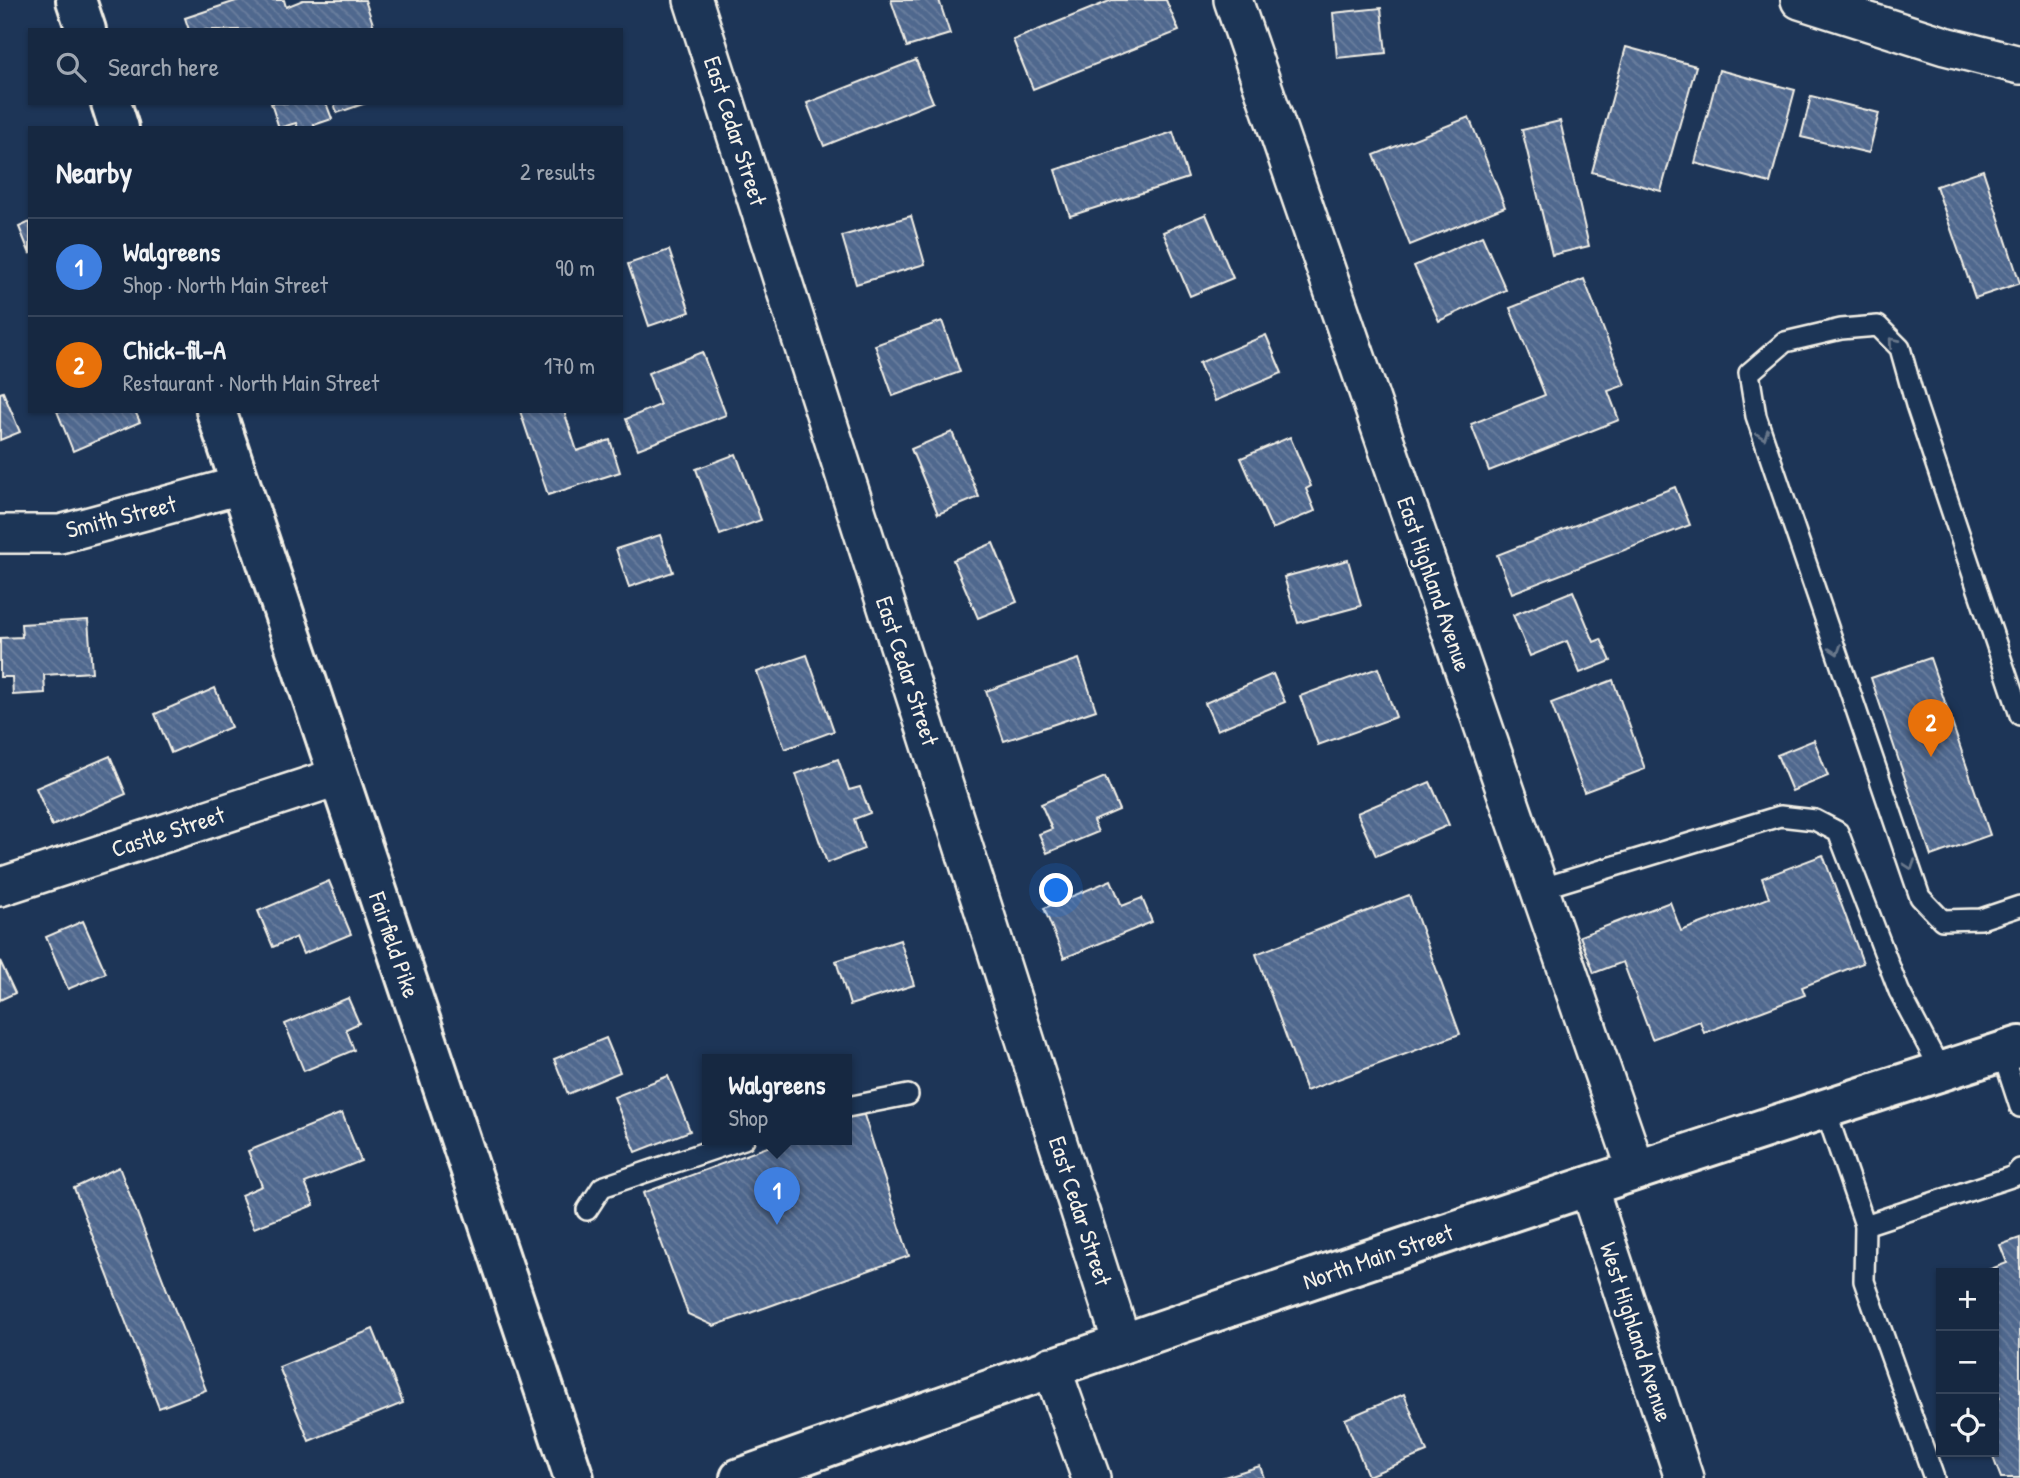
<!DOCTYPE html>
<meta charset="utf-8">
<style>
:root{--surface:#162841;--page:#23344c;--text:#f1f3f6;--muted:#9ea6b1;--line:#35445a;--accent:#ffd166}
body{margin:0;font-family:"Patrick Hand",sans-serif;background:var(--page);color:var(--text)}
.controls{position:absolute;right:21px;bottom:21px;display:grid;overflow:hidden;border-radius:0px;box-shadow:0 2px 5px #0004}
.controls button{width:63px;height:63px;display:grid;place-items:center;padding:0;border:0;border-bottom:2px solid var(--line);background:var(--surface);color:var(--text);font:35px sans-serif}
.you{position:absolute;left:1057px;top:891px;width:24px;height:24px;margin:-18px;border:5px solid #fff;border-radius:50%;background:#1a73e8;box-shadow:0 0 0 10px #1a73e833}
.badge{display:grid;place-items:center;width:46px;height:46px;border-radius:50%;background:var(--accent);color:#fff;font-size:23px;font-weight:700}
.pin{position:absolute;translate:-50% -58px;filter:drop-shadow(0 2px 4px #0008)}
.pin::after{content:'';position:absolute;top:37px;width:24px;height:21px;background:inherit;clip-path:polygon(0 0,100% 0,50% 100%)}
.popup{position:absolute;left:702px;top:1054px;width:150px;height:91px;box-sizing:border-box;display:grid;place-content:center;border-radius:0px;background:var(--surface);filter:drop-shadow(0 2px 5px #0005);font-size:23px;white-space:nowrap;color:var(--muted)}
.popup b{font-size:26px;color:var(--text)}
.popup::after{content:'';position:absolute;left:50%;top:100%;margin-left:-14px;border:14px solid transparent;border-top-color:var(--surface)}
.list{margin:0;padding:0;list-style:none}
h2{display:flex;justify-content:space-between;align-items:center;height:91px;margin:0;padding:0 28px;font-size:30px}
h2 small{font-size:23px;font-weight:400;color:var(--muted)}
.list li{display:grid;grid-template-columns:46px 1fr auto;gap:21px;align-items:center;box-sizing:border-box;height:98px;padding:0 28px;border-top:2px solid var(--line)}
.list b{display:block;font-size:26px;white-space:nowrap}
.list p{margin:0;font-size:23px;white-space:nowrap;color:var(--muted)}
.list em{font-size:23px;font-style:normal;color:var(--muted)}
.icon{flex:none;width:38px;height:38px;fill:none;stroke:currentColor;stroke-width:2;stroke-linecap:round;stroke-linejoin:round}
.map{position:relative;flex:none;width:2020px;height:1478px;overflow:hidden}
.search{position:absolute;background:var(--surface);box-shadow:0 2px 5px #0004;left:28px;top:28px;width:595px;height:77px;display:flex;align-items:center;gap:18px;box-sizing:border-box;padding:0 24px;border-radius:0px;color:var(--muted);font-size:26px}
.panel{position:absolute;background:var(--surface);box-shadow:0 2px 5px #0004;left:28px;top:126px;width:595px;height:287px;border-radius:0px}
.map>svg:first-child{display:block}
</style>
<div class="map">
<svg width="2020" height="1478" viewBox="0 0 2020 1478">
<defs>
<pattern id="building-back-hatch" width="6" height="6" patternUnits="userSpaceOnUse" patternTransform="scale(1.75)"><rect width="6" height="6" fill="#50688e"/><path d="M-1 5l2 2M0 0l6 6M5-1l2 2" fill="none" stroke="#6a7e9e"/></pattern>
</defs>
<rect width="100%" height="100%" fill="#1d3557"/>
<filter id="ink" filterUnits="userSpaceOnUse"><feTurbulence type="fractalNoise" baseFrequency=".0143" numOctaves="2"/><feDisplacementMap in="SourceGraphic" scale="14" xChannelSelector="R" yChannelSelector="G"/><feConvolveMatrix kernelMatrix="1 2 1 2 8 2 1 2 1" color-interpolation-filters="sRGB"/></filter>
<g filter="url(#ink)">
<!-- building -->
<g fill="url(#building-back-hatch)" stroke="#f4f1e8" stroke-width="2">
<polygon points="239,0 284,0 286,7 303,0 365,0 375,30 189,30 185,18"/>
<polygon points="891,0 939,0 950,34 907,47"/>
<polygon points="1112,0 1166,0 1179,31 1033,89 1013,40"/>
<polygon points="1381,8 1386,53 1337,58 1333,13"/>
<polygon points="1626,47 1696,66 1661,191 1592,172"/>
<polygon points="916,60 933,102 824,146 807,103"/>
<polygon points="1719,70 1795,90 1770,183 1695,163"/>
<polygon points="1811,96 1879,113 1869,153 1801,137"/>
<polygon points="271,103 326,103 332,119 314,125 315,128 298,128 296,123 279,128"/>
<polygon points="334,103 366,103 337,113"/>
<polygon points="1469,117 1505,207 1410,245 1374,155"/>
<polygon points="1560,121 1589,246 1552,255 1522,130"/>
<polygon points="1173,132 1188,178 1070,216 1055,170"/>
<polygon points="1983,170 2020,283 1975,298 1936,186"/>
<polygon points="1206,214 1233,278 1190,296 1163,232"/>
<polygon points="911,216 925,264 856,284 842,236"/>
<polygon points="30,222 30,254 19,227"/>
<polygon points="1482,236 1506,290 1439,321 1414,266"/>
<polygon points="669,250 690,312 649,326 628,264"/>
<polygon points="1584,279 1625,385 1608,391 1619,420 1489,471 1471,424 1545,395 1510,308"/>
<polygon points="942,321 960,372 893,396 875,345"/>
<polygon points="1266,335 1282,373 1215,401 1199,363"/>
<polygon points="702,352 726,415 638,449 626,419 660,405 648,373"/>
<polygon points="3,392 20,432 0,440 0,393"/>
<polygon points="57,411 135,411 140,422 73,451"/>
<polygon points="520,411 564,411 577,451 610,440 620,472 548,495"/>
<polygon points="952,432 979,497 938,514 911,449"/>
<polygon points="1290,437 1311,486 1306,489 1315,511 1272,529 1241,458"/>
<polygon points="736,454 761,520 720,535 696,469"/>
<polygon points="1675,487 1690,525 1512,593 1497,555"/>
<polygon points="660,535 673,572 629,587 616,549"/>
<polygon points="993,543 1017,602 978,618 953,560"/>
<polygon points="1348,560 1361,606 1298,623 1284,577"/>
<polygon points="1573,591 1594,642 1601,639 1611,661 1580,673 1567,641 1530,656 1513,615"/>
<polygon points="88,620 92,672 44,675 45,693 13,695 12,677 0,677 0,638 22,637 21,624"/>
<polygon points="807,655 834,731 785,749 757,672"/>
<polygon points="1930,658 1990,835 1931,856 1871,678"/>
<polygon points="1079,659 1096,710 1004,741 986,691"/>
<polygon points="1378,668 1396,717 1318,745 1300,696"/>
<polygon points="1273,674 1285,702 1217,730 1205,703"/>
<polygon points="1613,680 1645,769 1584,792 1551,703"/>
<polygon points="215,688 231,727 171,753 155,714"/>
<polygon points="1814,740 1828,776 1792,791 1777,755"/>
<polygon points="110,756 126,794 52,826 36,788"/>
<polygon points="838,759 849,790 860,787 870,813 854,819 864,849 827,863 796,774"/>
<polygon points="1105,777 1119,810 1093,821 1098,832 1047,853 1039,834 1052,829 1041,804"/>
<polygon points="1430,782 1449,825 1376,856 1357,813"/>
<polygon points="1823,855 1863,963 1802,987 1805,995 1704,1033 1700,1021 1652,1039 1623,962 1594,973 1580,936 1670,902 1681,931 1769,898 1762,878"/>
<polygon points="1111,880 1122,906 1142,898 1152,922 1064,958 1044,908"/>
<polygon points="329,881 351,934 303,954 296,937 273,947 258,911"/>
<polygon points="1409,895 1460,1034 1306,1091 1256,954"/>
<polygon points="83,921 106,973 68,989 46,937"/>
<polygon points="900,940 914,985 850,1005 836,961"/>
<polygon points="0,961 15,993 0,1000"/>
<polygon points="348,998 359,1023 346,1029 354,1050 304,1071 285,1024"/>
<polygon points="606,1038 620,1072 568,1094 554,1059"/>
<polygon points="668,1076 690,1131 636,1152 614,1097"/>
<polygon points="863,1112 909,1256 714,1326 688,1314 643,1193 789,1139 847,1139 847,1118"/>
<polygon points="342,1113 361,1161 305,1183 314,1205 254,1228 241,1195 262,1186 248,1151"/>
<polygon points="119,1167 206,1390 159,1408 74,1188"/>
<polygon points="2020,1238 2020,1478 2001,1478 1991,1452 1994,1452 1994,1400 2000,1398 1994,1382 1994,1273 1980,1273 2007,1263 2000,1245"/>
<polygon points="373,1329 403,1403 309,1441 279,1367"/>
<polygon points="1404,1394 1427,1452 1368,1476 1345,1419"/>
<polygon points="1260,1466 1264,1478 1221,1478"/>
</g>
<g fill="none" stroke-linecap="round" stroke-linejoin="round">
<defs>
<g id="service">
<polyline points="2020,715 1916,405 1900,348 1878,326 1841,329 1785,342 1749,373 1756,416 1920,897 1942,920 1981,919 2020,906"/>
<polyline points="1539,889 1780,816 1815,820 1838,832 1899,991 1941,1071"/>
<polyline points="2002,1052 2020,1107"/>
<polyline points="847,1107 908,1095"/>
<polyline points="1825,1109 1865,1225 2014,1176 2020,1169"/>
<polyline points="587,1210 602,1187 744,1139"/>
<polyline points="1865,1225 1864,1281 1934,1478"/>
</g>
<g id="minor">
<polyline points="693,0 1122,1343"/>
<polyline points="1233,0 1636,1169"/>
<polyline points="1800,0 1945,46 2020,65"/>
<polyline points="0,534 60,534 241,485"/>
<polyline points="0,887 337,777"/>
<polyline points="1588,1186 1684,1478"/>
<polyline points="1051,1366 1091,1478"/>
</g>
<g id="tertiary">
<polyline points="76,0 86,30"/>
<polyline points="111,103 119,128"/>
<polyline points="216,411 574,1478"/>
</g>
<path id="primary" d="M740,1478c424,-152 851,-295 1280,-432"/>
</defs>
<!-- service casing -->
<use href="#service" stroke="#f4f1e8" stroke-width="24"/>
<!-- minor casing -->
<use href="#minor" stroke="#f4f1e8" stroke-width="42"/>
<!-- tertiary casing -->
<use href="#tertiary" stroke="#f4f1e8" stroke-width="44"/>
<!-- primary casing -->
<use href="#primary" stroke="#f4f1e8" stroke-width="44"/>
<!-- service -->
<use href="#service" stroke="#1d3557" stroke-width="19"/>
<!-- minor -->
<use href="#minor" stroke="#1d3557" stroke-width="37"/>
<!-- tertiary -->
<use href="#tertiary" stroke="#1d3557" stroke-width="38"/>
<!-- primary -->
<use href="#primary" stroke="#1d3557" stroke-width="38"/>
</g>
<!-- one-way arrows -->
<defs><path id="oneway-chevron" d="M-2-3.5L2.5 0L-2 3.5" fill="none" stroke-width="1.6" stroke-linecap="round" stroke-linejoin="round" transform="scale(1.75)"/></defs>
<g stroke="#68778a">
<use href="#oneway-chevron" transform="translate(1893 342) rotate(-131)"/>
<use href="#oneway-chevron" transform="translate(1763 435) rotate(71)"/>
<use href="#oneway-chevron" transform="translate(1836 650) rotate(71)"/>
<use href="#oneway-chevron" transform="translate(1910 865) rotate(71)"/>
</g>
</g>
<g text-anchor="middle" stroke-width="5" stroke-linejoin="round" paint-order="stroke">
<!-- street labels -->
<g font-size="24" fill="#f4f1e8" stroke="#1d3557">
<text transform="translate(735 131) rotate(72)" y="8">East Cedar Street</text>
<text transform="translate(121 517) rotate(-14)" y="8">Smith Street</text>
<text transform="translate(1434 584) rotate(71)" y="8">East Highland Avenue</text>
<text transform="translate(907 671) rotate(72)" y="8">East Cedar Street</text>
<text transform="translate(168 832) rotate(-18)" y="8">Castle Street</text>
<text transform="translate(394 945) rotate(71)" y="8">Fairfield Pike</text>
<text transform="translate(1080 1211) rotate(72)" y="8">East Cedar Street</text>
<text transform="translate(1378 1257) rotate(-19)" y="8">North Main Street</text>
<text transform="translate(1636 1332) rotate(72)" y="8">West Highland Avenue</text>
</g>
</g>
</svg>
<div class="controls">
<button>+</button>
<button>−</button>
<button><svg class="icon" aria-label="locate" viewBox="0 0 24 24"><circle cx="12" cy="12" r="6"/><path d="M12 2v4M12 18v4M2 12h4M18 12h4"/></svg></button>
</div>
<div class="you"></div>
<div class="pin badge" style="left:777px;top:1225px;background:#3f7fe0">1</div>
<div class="popup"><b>Walgreens</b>Shop</div>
<div class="pin badge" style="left:1931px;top:757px;background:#e8710a">2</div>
<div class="search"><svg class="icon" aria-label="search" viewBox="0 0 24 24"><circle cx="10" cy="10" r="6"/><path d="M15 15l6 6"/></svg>Search here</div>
<section class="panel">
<h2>Nearby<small>2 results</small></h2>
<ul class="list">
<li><span class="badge" style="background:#3f7fe0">1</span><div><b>Walgreens</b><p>Shop · North Main Street</p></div><em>90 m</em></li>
<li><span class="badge" style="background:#e8710a">2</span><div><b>Chick-fil-A</b><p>Restaurant · North Main Street</p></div><em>170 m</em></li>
</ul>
</section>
</div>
